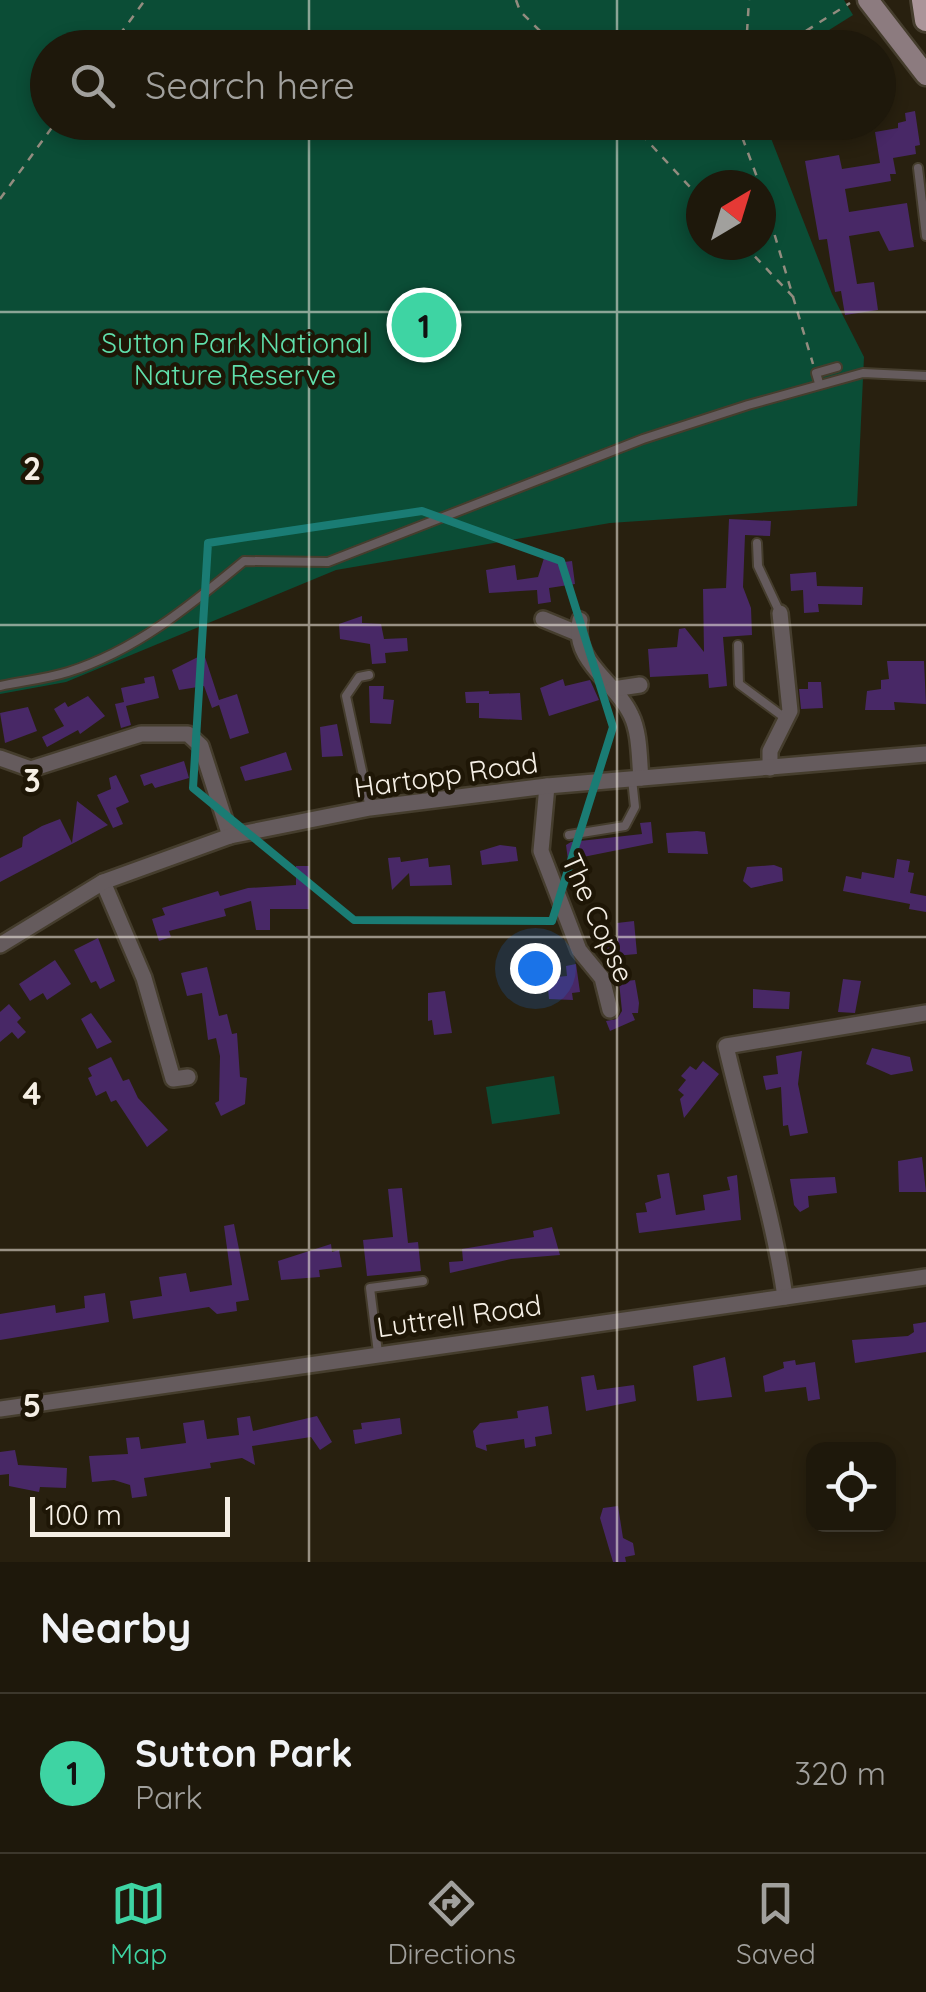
<!DOCTYPE html>
<style>
:root{--surface:#1e180b;--page:#262114;--text:#f1f3f6;--muted:#a1a09d;--line:#3c372c;--accent:#3ed4a3}
body{margin:0;font-family:Quicksand,sans-serif;background:var(--page);color:var(--text)}
.controls{position:absolute;right:30px;bottom:30px;display:grid;overflow:hidden;border-radius:20px;box-shadow:0 5px 15px #0003}
.controls button{width:90px;height:90px;display:grid;place-items:center;padding:0;border:0;border-bottom:2px solid var(--line);background:var(--surface);color:var(--text);font:50px sans-serif}
.compass{position:absolute;left:686px;top:170px;width:90px;height:90px;border-radius:50%;background:var(--surface);box-shadow:0 5px 15px #0003;rotate:38deg}
.scale{position:absolute;left:30px;bottom:25px;width:200px;box-sizing:border-box;padding-left:10px;border:5px solid #f5efe5;border-top:0;font-size:28px;line-height:35px;white-space:nowrap;color:#f5efe5;-webkit-text-stroke:8px #1e1606;paint-order:stroke}
.you{position:absolute;left:535px;top:968px;width:35px;height:35px;margin:-25px;border:8px solid #fff;border-radius:50%;background:#1a73e8;box-shadow:0 0 0 15px #1a73e833}
.badge{display:grid;place-items:center;width:65px;height:65px;border-radius:50%;background:var(--accent);color:#111;font-size:32px;font-weight:700}
.pin{position:absolute;translate:-50% -50%;border:5px solid #fff;box-shadow:0 2px 10px #0006}
.list{margin:0;padding:0;list-style:none}
h2{display:flex;justify-content:space-between;align-items:center;height:130px;margin:0;padding:0 40px;font-size:42px}
h2 small{font-size:32px;font-weight:400;color:var(--muted)}
.list li{display:grid;grid-template-columns:65px 1fr auto;gap:30px;align-items:center;box-sizing:border-box;height:160px;padding:0 40px;border-top:2px solid var(--line)}
.list b{display:block;font-size:38px;white-space:nowrap}
.list p{margin:0;font-size:32px;white-space:nowrap;color:var(--muted)}
.list em{font-size:32px;font-style:normal;color:var(--muted)}
.icon{flex:none;width:55px;height:55px;fill:none;stroke:currentColor;stroke-width:2;stroke-linecap:round;stroke-linejoin:round}
.map{position:relative;flex:none;width:926px;height:1562px;overflow:hidden}
.search{position:absolute;background:var(--surface);box-shadow:0 5px 15px #0003;left:30px;right:30px;top:30px;height:110px;display:flex;align-items:center;gap:25px;box-sizing:border-box;padding:0 35px;border-radius:55px;color:var(--muted);font-size:38px}
.sheet{height:290px;background:var(--surface)}
nav{display:flex;justify-content:space-around;align-items:center;box-sizing:border-box;height:140px;border-top:2px solid var(--line);background:var(--surface);font-size:28px;color:var(--muted)}
nav a{display:grid;justify-items:center;gap:5px}
nav .on{color:var(--accent)}
.map>svg:first-child{display:block}
</style>
<div class="map">
<svg width="926" height="1562" viewBox="0 0 926 1562">
<rect width="100%" height="100%" fill="#28200f"/>
<!-- green -->
<g fill="#0b4d36" fill-rule="evenodd">
<path d="M0,0h844l9,15 -51,32 -754,1v74l717,1 67,171 32,63 -7,149 -247,17 -274,47 -270,112 -66,12zM701,185h60v60h-60z"/>
<polygon points="554,1076 560,1114 492,1124 486,1087"/>
</g>
<!-- building -->
<g fill="#482866">
<polygon points="915,111 920,145 915,146 916,154 893,158 896,174 890,174 891,181 845,189 849,212 907,203 914,247 889,251 879,231 849,236 857,284 874,282 878,310 845,315 841,291 835,292 827,239 819,240 805,161 839,155 842,169 880,163 875,132 898,128 898,123 906,121 905,113"/>
<polygon points="729,519 771,521 770,536 745,535 743,587 751,608 752,635 723,637 727,686 709,688 708,674 650,677 648,649 677,647 679,629 685,628 704,652 703,589 726,588"/>
<polygon points="556,556 556,563 572,561 575,584 549,588 551,602 538,604 537,590 489,593 486,570 515,565 517,580 538,577 544,558"/>
<polygon points="816,572 817,586 863,587 862,605 818,604 819,612 804,613 803,590 791,591 790,574"/>
<polygon points="362,616 362,623 381,624 384,639 407,638 408,651 385,653 386,663 372,664 370,644 340,639 339,624"/>
<polygon points="204,654 219,700 237,694 249,733 230,739 219,705 212,708 204,686 179,690 172,670"/>
<polygon points="887,661 924,661 926,704 894,702 895,710 865,710 867,691 881,689 881,680 889,679"/>
<polygon points="154,676 159,698 126,706 131,725 121,728 115,704 124,702 121,688 145,683 144,678"/>
<polygon points="563,679 565,686 590,680 599,700 549,716 540,688"/>
<polygon points="808,682 821,682 823,708 801,709 799,689 808,689"/>
<polygon points="369,686 384,686 383,699 394,700 391,724 370,723"/>
<polygon points="489,691 489,694 520,693 522,720 479,718 479,703 466,703 465,692"/>
<polygon points="88,696 105,716 80,734 78,730 47,747 42,737 64,726 54,709 65,702 68,707"/>
<polygon points="28,707 37,731 5,743 0,713"/>
<polygon points="337,724 343,756 322,757 320,727"/>
<polygon points="286,752 292,770 245,781 240,767"/>
<polygon points="184,761 189,778 155,788 152,783 144,786 140,775"/>
<polygon points="116,775 129,802 116,808 123,824 113,828 97,795 111,789 109,778"/>
<polygon points="77,801 108,825 0,882 0,858 22,847 23,837 42,826 60,819 72,843"/>
<polygon points="651,822 653,843 568,860 566,845 571,842 642,834 640,823"/>
<polygon points="697,831 705,832 708,854 668,853 666,833"/>
<polygon points="500,845 516,847 518,861 482,865 480,851"/>
<polygon points="400,857 401,862 428,858 429,867 450,865 452,885 410,886 409,873 392,890 388,858"/>
<polygon points="897,859 910,861 908,872 914,873 910,893 926,896 926,912 909,909 910,904 843,891 846,876 861,879 862,872 894,878"/>
<polygon points="774,865 782,868 783,881 751,888 743,881 747,867"/>
<polygon points="296,866 309,866 309,909 270,909 270,930 256,930 251,901 224,909 226,916 169,931 171,937 159,941 152,919 165,915 162,908 218,891 220,896 248,888 296,885"/>
<polygon points="634,921 637,954 603,957 602,945 618,941 617,923"/>
<polygon points="98,938 115,981 100,989 96,981 91,983 74,950"/>
<polygon points="55,960 71,984 47,1000 43,993 30,1001 19,984"/>
<polygon points="576,964 580,992 572,993 573,1000 549,999 547,978 567,976 566,966"/>
<polygon points="207,967 219,1016 227,1014 232,1034 237,1033 240,1077 247,1078 245,1104 221,1116 215,1103 219,1101 220,1056 216,1038 208,1040 202,993 187,996 181,973"/>
<polygon points="843,979 861,981 855,1013 838,1012"/>
<polygon points="635,980 639,1003 638,1013 632,1013 635,1020 610,1031 606,1021 617,1019 622,1011 619,982"/>
<polygon points="753,989 790,992 789,1009 753,1008"/>
<polygon points="445,991 452,1033 434,1035 432,1020 428,1021 428,993"/>
<polygon points="9,1004 21,1018 17,1022 26,1032 18,1039 12,1032 0,1042 0,1012"/>
<polygon points="91,1013 112,1042 97,1049 81,1019"/>
<polygon points="872,1048 910,1057 913,1071 891,1075 866,1064"/>
<polygon points="802,1051 798,1084 808,1133 790,1136 788,1125 783,1126 781,1087 766,1090 763,1076 778,1074 776,1056"/>
<polygon points="111,1057 123,1081 129,1079 138,1098 168,1130 147,1147 116,1100 111,1102 106,1091 96,1096 88,1078 92,1076 88,1068"/>
<polygon points="703,1061 719,1074 684,1118 680,1099 684,1095 678,1090 686,1080 681,1076 690,1066 696,1070"/>
<polygon points="922,1157 926,1192 899,1192 898,1161"/>
<polygon points="669,1173 676,1215 705,1210 703,1195 730,1190 727,1177 737,1175 741,1220 639,1233 636,1213 647,1212 645,1203 661,1198 657,1175"/>
<polygon points="835,1177 837,1193 808,1196 809,1207 800,1212 794,1205 790,1179"/>
<polygon points="402,1188 408,1243 418,1242 421,1271 367,1276 363,1240 393,1237 388,1189"/>
<polygon points="234,1224 249,1300 236,1302 237,1311 217,1314 209,1307 133,1319 130,1301 162,1296 159,1277 186,1273 190,1292 232,1285 224,1226"/>
<polygon points="552,1227 560,1255 511,1259 450,1273 449,1262 463,1261 462,1249 534,1237 533,1231"/>
<polygon points="331,1244 332,1252 339,1250 342,1267 319,1270 320,1277 281,1280 278,1261"/>
<polygon points="105,1293 109,1322 0,1340 0,1314 55,1305 56,1313 85,1308 84,1296"/>
<polygon points="926,1322 926,1352 855,1363 852,1340 908,1336 914,1332 913,1324"/>
<polygon points="725,1357 732,1397 697,1401 693,1366"/>
<polygon points="795,1360 796,1365 815,1362 820,1399 808,1401 806,1387 765,1392 763,1376 784,1368 783,1362"/>
<polygon points="594,1375 597,1390 634,1385 636,1401 586,1411 581,1377"/>
<polygon points="548,1406 552,1434 535,1437 536,1446 525,1448 524,1439 486,1445 487,1451 476,1447 473,1431 480,1423 518,1418 517,1411"/>
<polygon points="250,1416 253,1431 317,1416 332,1442 320,1450 311,1437 252,1446 255,1465 242,1458 210,1463 211,1468 144,1478 147,1496 132,1498 130,1485 114,1480 92,1482 89,1456 128,1454 126,1438 139,1437 141,1449 186,1443 183,1423 204,1420 207,1439 239,1435 237,1418"/>
<polygon points="400,1418 402,1434 355,1444 353,1430 362,1429 361,1423"/>
<polygon points="15,1450 18,1465 67,1468 66,1488 40,1487 39,1492 9,1486 9,1474 0,1475 0,1452"/>
<polygon points="618,1506 623,1538 633,1543 635,1555 625,1557 626,1562 613,1562 600,1518 603,1508"/>
</g>
<g fill="none" stroke-linecap="round" stroke-linejoin="round">
<defs>
<g id="service">
<polyline points="918,168 926,236"/>
<polyline points="819,383 816,373 837,367"/>
<polyline points="757,543 758,566 780,613"/>
<polyline points="738,645 739,684 785,718"/>
<polyline points="369,675 359,677 346,696 370,808"/>
<path d="M0,686c22,-5 46,-7 68,-14 67,-21 123,-67 176,-111l84,1 315,-123 105,-34 115,-32 63,3"/>
<polyline points="569,835 625,826 635,807 632,779"/>
<polyline points="378,1353 370,1288 423,1281"/>
</g>
<g id="minor">
<polyline points="543,619 577,633"/>
<path d="M580,620c-9,41 36,62 51,95 9,18 8,44 10,63"/>
<polyline points="613,689 640,685"/>
<polyline points="0,758 31,769 141,734 188,734 201,746 230,836"/>
<polyline points="770,768 770,751 790,711 780,613"/>
<polyline points="547,786 541,851 579,950 602,978 610,1010"/>
<polyline points="103,882 144,978 173,1079 188,1077"/>
<polyline points="0,945 103,882 230,836 370,808 547,786 926,754"/>
<path d="M785,1297c-12,-85 -40,-168 -59,-251l200,-33"/>
<polyline points="0,1409 926,1277"/>
</g>
<polyline id="secondary" points="868,0 926,75"/>
<polyline id="primary" points="923,0 926,20"/>
</defs>
<!-- service casing -->
<use href="#service" stroke="#453d2d" stroke-width="12"/>
<!-- minor casing -->
<use href="#minor" stroke="#453d2d" stroke-width="20"/>
<!-- secondary casing -->
<use href="#secondary" stroke="#453d2d" stroke-width="25"/>
<!-- primary casing -->
<use href="#primary" stroke="#453d2d" stroke-width="28"/>
<!-- path -->
<g stroke="#938c7f" stroke-width="2.5" stroke-dasharray="8 8" stroke-linecap="butt">
<polyline points="516,0 520,11 557,48"/>
<polyline points="110,48 145,0"/>
<polyline points="746,48 749,0"/>
<polyline points="779,48 850,3"/>
<polyline points="630,122 701,199"/>
<polyline points="742,122 741,134 760,185"/>
<polyline points="761,189 813,364"/>
<polyline points="0,199 56,122"/>
<polyline points="744,245 798,302"/>
</g>
<!-- service -->
<use href="#service" stroke="#655b5d" stroke-width="8"/>
<!-- minor -->
<use href="#minor" stroke="#655b5d" stroke-width="15"/>
<!-- secondary -->
<use href="#secondary" stroke="#8c7b7f" stroke-width="20"/>
<!-- primary -->
<use href="#primary" stroke="#aa9599" stroke-width="22"/>
</g>
<!-- marked area -->
<path fill="none" stroke="#1a7c74" stroke-width="8" stroke-linejoin="round" d="M422,511l139,50 52,166 -61,194 -198,-1 -161,-132 15,-245z"/>
<!-- grid -->
<path fill="none" stroke="#f5efe5" stroke-width="2.5" stroke-opacity="0.55" d="M309,0v48M617,0v48M309,122v1440M617,122v1440M0,312h926M0,625h926M0,937h926M0,1250h926"/>
<g text-anchor="middle" stroke-width="9" stroke-linejoin="round" paint-order="stroke">
<!-- park labels -->
<g font-size="28" fill="#60e0ac" stroke="#1e1606">
<text x="235" y="353">Sutton Park National<tspan x="235" dy="32">Nature Reserve</tspan></text>
</g>
<!-- street labels -->
<g font-size="28" fill="#f5efe5" stroke="#1e1606">
<text transform="translate(446 775) rotate(-8)" y="10">Hartopp Road</text>
<text transform="translate(598 918) rotate(66)" y="10">The Copse</text>
<text transform="translate(459 1316) rotate(-8)" y="10">Luttrell Road</text>
</g>
</g>
<g font-size="32" text-anchor="middle" font-weight="bold" fill="#f5efe5" stroke="#1e1606" stroke-width="9" stroke-linejoin="round" paint-order="stroke">
<text x="32" y="480">2</text>
<text x="32" y="792">3</text>
<text x="32" y="1105">4</text>
<text x="32" y="1417">5</text>
</g>
</svg>
<div class="controls">
<button><svg class="icon" aria-label="locate" viewBox="0 0 24 24"><circle cx="12" cy="12" r="6"/><path d="M12 2v4M12 18v4M2 12h4M18 12h4"/></svg></button>
</div>
<svg class="compass" viewBox="-18 -18 36 36"><path d="M0-13l5 13h-10z" fill="#e53935"/><path d="M0 13l5-13h-10z" fill="#a1a09d"/></svg>
<div class="scale">100 m</div>
<div class="you"></div>
<div class="pin badge" style="left:424px;top:325px">1</div>
<div class="search"><svg class="icon" aria-label="search" viewBox="0 0 24 24"><circle cx="10" cy="10" r="6"/><path d="M15 15l6 6"/></svg>Search here</div>
</div>
<section class="sheet">
<h2>Nearby<small></small></h2>
<ul class="list">
<li><span class="badge">1</span><div><b>Sutton Park</b><p>Park</p></div><em>320 m</em></li>
</ul>
</section>
<nav>
<a class="on"><svg class="icon" aria-label="map" viewBox="0 0 24 24"><path d="M3 6l6-2 6 2 6-2v14l-6 2-6-2-6 2zM9 4v14M15 6v14"/></svg>Map</a>
<a><svg class="icon" aria-label="directions" viewBox="0 0 24 24"><path d="M12 3l9 9-9 9-9-9zM9 14v-3h6M13 9l2 2-2 2"/></svg>Directions</a>
<a><svg class="icon" aria-label="saved" viewBox="0 0 24 24"><path d="M7 4h10v16l-5-4-5 4z"/></svg>Saved</a>
</nav>
